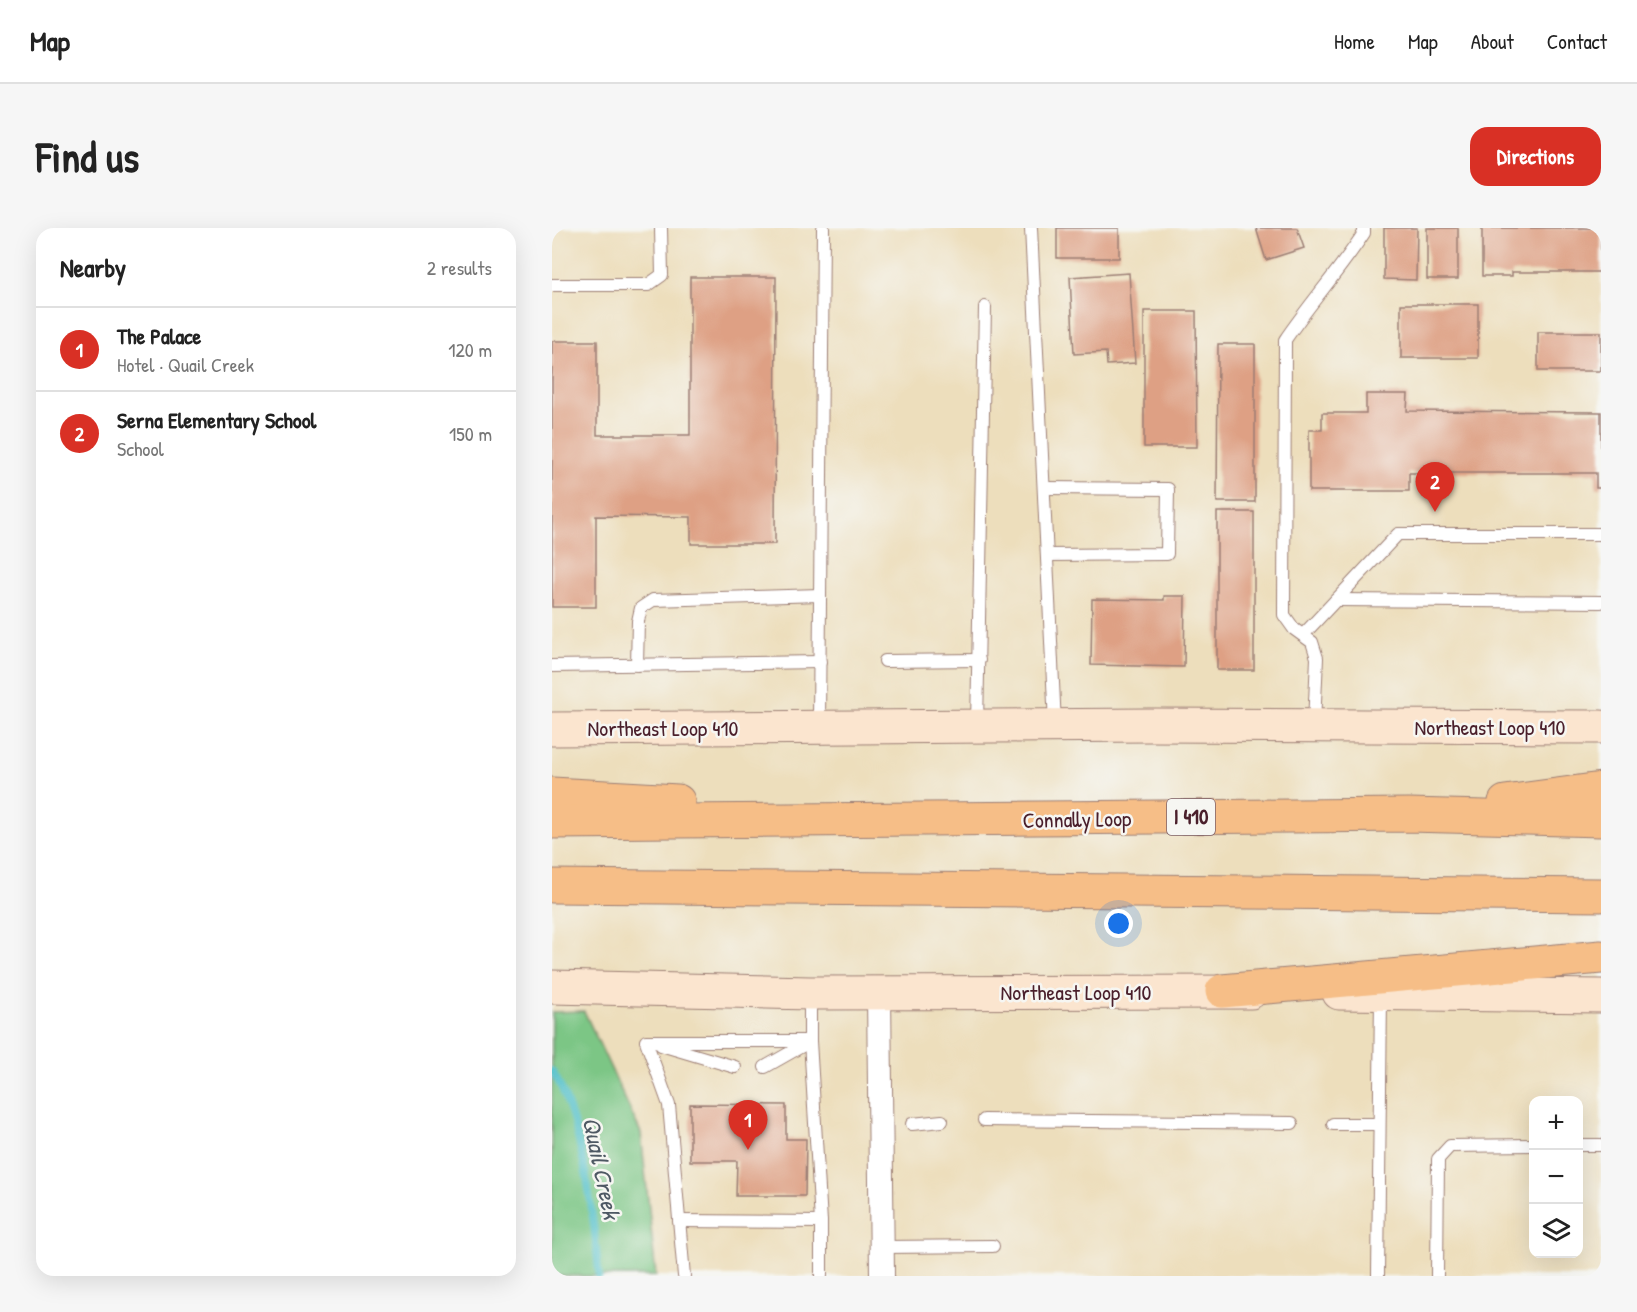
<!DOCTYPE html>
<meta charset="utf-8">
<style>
:root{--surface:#fff;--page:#f6f6f6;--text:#222;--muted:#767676;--line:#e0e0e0;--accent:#d93025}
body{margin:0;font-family:"Patrick Hand",sans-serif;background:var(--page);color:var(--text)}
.controls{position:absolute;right:18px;bottom:18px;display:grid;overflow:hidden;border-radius:12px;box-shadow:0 6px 24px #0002}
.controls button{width:54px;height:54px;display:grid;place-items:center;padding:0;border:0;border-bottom:2px solid var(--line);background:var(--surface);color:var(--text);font:30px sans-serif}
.you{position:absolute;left:567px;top:696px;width:21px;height:21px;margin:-15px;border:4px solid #fff;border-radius:50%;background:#1a73e8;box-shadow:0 0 0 9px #1a73e833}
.badge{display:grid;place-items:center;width:39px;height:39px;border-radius:50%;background:var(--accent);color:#fff;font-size:20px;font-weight:700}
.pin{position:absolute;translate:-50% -50px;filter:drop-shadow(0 2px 3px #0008)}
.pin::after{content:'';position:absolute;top:32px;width:21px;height:18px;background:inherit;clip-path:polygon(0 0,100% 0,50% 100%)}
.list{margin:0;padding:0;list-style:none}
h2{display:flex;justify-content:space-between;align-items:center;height:78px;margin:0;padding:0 24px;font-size:26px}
h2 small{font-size:20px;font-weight:400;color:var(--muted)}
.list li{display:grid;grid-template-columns:39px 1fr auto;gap:18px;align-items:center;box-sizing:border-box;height:84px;padding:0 24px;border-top:2px solid var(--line)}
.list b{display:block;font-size:22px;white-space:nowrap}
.list p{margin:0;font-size:20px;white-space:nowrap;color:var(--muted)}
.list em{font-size:20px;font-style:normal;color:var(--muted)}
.icon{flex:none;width:33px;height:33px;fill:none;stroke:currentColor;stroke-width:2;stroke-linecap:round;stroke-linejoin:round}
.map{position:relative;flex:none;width:1049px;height:1048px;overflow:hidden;border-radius:18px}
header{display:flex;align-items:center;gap:36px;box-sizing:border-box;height:84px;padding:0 30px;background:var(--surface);border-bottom:2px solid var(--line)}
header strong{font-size:28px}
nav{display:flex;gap:33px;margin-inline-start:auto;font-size:21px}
.intro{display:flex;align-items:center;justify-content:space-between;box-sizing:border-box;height:144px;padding:0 36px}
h1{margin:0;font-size:42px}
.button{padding:15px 27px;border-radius:18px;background:var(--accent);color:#fff;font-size:21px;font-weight:700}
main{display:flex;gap:36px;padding:0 36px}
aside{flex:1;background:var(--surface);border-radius:18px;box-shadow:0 6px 24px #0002}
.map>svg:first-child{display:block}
</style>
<header>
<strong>Map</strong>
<nav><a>Home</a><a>Map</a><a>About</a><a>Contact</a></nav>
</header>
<div class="intro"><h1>Find us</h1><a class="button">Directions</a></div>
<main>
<aside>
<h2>Nearby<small>2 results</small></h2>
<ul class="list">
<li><span class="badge">1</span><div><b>The Palace</b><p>Hotel · Quail Creek</p></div><em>120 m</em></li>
<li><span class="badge">2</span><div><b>Serna Elementary School</b><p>School</p></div><em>150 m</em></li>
</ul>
</aside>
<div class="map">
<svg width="1049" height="1048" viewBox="0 0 1049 1048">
<rect width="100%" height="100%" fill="#f6f6f2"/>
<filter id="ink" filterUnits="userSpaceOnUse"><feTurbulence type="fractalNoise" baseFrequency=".0167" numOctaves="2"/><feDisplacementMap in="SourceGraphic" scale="12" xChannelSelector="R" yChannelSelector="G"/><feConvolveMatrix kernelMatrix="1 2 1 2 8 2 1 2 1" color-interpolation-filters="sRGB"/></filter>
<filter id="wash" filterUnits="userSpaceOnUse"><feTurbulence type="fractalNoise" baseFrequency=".008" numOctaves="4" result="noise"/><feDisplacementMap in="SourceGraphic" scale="24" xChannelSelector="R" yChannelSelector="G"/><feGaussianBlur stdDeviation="1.35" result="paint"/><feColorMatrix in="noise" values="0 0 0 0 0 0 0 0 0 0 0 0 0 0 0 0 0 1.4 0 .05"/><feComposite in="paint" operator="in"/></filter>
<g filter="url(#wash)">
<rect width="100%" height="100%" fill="#eddebc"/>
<!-- green -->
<polygon fill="#7bc685" stroke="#627258" stroke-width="1.5" points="32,783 89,905 104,1048 0,1048 0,784"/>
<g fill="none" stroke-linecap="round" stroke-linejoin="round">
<!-- stream -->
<path stroke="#54c1ca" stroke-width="7" d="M0,843c10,15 14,29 20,46 16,53 22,105 27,159"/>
</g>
<g id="blocks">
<!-- building -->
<g fill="#dea084">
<rect x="505" y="0" width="62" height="30"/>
<polygon points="704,0 745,0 752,20 714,32"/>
<polygon points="832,0 865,0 864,52 832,51"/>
<rect x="875" y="0" width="31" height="51"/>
<polygon points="930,0 1049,0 1049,44 960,44 960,48 930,48"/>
<polygon points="577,45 583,135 555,137 554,124 522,126 518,49"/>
<polygon points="138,49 224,49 223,316 139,316 139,289 44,288 44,379 0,379 0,113 45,113 45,207 138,207"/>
<rect x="849" y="76" width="77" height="54"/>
<polygon points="592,83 644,83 645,219 592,219"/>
<rect x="986" y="104" width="63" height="39"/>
<polygon points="666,116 703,116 703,274 665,274"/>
<polygon points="814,166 856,166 855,183 1049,184 1049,260 1044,260 1044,245 857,245 857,263 757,263 757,202 770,202 770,185 814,185"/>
<rect x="665" y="284" width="37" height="158"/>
<polygon points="612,368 633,368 632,439 539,437 540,371 612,372"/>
<polygon points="138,876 234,877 234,911 254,911 253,968 184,968 185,933 138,933"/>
</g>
</g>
</g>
<g filter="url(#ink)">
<use href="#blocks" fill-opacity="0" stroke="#9c7e74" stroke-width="1.5"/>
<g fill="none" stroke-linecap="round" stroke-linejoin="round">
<defs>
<g id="lane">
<polyline points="479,0 503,496"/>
<polyline points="0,57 96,57 110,47 109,0"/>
<polyline points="492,260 616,261 615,326 496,327"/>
<polyline points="784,372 1049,374"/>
<polyline points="751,407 846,306 1049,306"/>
<polyline points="333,433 427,432"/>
<polyline points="85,437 86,393 89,380 101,372 268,367"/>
<polyline points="0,438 268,434"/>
<path d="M762,496l3,-66 -5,-16 -18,-13 -10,-14 1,-275c25,-37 55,-70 79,-107v-5"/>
<polyline points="267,497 271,0"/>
<polyline points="425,497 433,79"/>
<polyline points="258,766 258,813 269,994"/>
<polyline points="109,817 183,839"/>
<polyline points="213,839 257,814"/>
<polyline points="432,892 740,895"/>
<polyline points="360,896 390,893"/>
<polyline points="781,896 827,896"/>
<polyline points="1026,917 1049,917"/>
<polyline points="127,993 269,994 269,1048"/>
<polyline points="330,1019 441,1018"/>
<polyline points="132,1048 117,877 94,813 258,813"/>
<polyline points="826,1048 829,767"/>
<polyline points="885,1048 886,931 898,918 981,917"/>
</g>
<polyline id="street" points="327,765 330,1048"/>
<g id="secondary">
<polyline points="0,501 598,497 1049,499"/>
<polyline points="0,759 258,765 699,764"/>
<polyline points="787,765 1049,768"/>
</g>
<g id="highway">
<polyline points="0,566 126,573"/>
<polyline points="953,574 1049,561"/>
<polyline points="0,594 857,587 1049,592"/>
<polyline points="0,658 1049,667"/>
<polyline points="670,763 1049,729"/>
</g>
</defs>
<!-- lane casing -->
<use href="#lane" stroke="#9c7e74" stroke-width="14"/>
<!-- street casing -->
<use href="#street" stroke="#9c7e74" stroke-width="26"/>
<!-- secondary casing -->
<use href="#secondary" stroke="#9c7e74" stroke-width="35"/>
<!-- highway casing -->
<use href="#highway" stroke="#9c7e74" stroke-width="35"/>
<!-- lane -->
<use href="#lane" stroke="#fff" stroke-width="12"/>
<!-- street -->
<use href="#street" stroke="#fff" stroke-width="24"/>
<!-- secondary -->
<use href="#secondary" stroke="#fbe5cf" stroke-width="33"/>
<!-- highway -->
<use href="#highway" stroke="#f6be87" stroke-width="33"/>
</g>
</g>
<g text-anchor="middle" stroke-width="5" stroke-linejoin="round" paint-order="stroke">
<!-- shield labels -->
<rect fill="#f6f6f2" stroke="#7e6067" stroke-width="1.5" x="615" y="571" width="48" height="36" rx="4.5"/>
<g font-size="21" font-weight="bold" fill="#4a1f2b">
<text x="639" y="596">I 410</text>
</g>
<!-- street labels -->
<g font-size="22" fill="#4a1f2b" stroke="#f6f6f2">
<text x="938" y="507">Northeast Loop 410</text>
<text x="111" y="508">Northeast Loop 410</text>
<text transform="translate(525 591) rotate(-1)" y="8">Connally Loop</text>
<text x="524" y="772">Northeast Loop 410</text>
</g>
<!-- water labels -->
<g font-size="24" font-style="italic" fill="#4e5863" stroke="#f6f6f2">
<text transform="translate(49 940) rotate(78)" y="8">Quail Creek</text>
</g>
</g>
</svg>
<div class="controls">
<button>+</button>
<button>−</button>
<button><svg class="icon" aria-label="layers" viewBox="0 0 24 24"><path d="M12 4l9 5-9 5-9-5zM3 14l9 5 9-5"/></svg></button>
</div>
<div class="you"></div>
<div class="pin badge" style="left:196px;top:922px">1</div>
<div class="pin badge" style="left:883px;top:284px">2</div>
</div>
</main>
